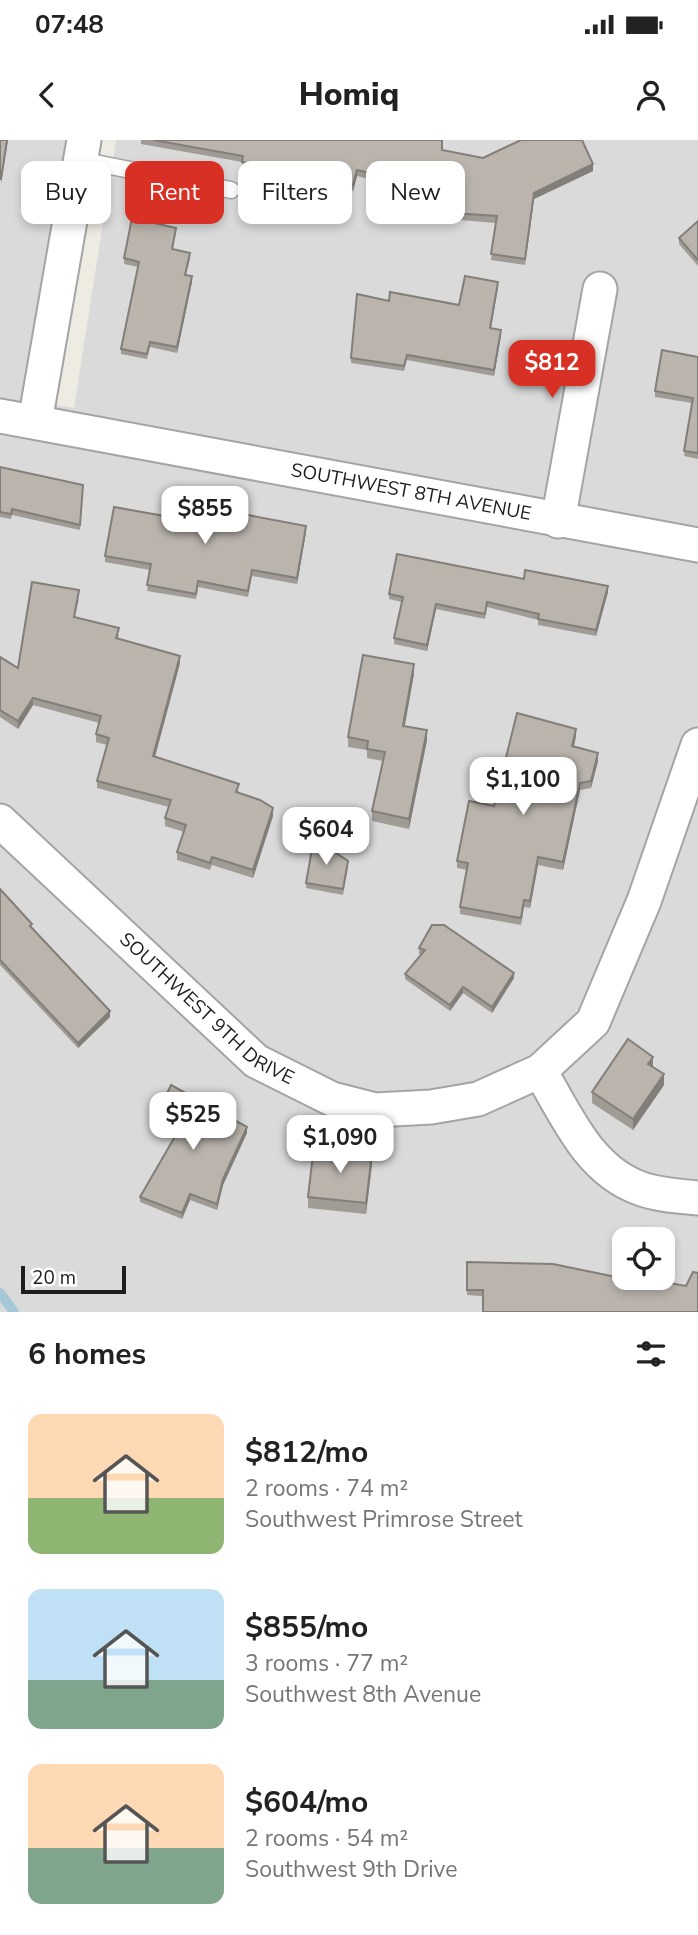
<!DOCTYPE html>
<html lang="en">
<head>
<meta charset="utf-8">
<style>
  :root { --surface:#fff; --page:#f2f2f2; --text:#222; --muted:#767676; --accent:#d93025 }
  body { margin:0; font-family:"Nunito Sans",sans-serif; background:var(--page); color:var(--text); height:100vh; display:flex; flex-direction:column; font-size:26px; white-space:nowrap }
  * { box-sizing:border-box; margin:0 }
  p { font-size:23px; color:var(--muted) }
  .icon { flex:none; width:38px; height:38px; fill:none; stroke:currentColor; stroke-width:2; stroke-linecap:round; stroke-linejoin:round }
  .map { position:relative; height:1172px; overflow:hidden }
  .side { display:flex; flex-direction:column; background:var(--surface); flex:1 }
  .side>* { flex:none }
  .banner { position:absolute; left:21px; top:21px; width:656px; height:63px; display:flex; gap:14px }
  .fabs { position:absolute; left:612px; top:1087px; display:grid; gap:14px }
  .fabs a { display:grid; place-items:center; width:63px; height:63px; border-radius:14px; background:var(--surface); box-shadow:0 4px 10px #0003; font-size:35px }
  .scale { position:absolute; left:21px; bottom:18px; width:105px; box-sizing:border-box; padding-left:7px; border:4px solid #1d1d1d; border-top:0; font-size:19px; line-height:24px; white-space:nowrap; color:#1d1d1d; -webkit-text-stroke:5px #fff; paint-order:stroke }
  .price { position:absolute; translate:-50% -60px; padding:0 16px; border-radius:14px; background:#fff; color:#222; font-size:23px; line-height:46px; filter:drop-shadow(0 2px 4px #0008) }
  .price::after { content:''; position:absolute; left:50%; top:42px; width:21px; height:16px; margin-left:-10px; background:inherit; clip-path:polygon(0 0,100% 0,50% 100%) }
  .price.current { background:var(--accent); color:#fff }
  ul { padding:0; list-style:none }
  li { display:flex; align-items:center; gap:21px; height:175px; padding:0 28px }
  li span { display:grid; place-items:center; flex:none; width:196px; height:140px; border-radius:14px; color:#555 }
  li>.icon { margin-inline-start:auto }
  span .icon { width:84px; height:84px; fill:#fffc; stroke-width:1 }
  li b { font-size:30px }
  h2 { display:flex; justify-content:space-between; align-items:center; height:84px; padding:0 28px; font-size:30px }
  .pill { padding:0 24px; border-radius:14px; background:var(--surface); box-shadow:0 4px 10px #0003; font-size:24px; line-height:63px }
  .pill.current { background:var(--accent); color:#fff }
  .status { display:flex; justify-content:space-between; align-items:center; height:49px; padding:0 35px; background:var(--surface); direction:ltr }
  .status svg { height:19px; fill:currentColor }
  header { display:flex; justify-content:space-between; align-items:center; height:91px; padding:0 28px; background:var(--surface); font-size:32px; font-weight:800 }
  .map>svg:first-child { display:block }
  .residential { fill:#dbdada; fill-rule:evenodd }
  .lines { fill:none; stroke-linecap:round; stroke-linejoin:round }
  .stream { stroke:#a6c8d9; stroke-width:10 }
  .service-casing { stroke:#a4a4a4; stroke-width:19 }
  .minor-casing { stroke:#a4a4a4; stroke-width:37 }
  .service { stroke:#fff; stroke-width:16 }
  .minor { stroke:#fff; stroke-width:33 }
  .wall { fill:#a09b95 }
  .shaded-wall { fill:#827e79 }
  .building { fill:#bab4ad; stroke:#827e79; stroke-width:2 }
  .labels { text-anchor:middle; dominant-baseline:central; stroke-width:6; stroke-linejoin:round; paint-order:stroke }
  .street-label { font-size:19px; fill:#1d1d1d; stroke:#fff }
</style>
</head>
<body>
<div class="status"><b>07:48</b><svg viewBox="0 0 49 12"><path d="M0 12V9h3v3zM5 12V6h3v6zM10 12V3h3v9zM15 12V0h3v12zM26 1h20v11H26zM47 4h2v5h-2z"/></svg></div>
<header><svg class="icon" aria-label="back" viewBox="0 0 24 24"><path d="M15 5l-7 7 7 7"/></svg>Homiq<svg class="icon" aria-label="person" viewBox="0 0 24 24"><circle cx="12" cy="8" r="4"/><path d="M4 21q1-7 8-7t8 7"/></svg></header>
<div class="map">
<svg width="698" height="1172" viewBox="0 0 698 1172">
  <rect width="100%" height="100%" fill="#eeebe3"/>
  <path class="residential" d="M0,0H68L27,260L74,268L116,0H698V1172H0ZM625,1099H663V1138H625Z"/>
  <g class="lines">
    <path class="stream" d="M0,1153L14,1172"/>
    <g class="service-casing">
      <path id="service" d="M80,20L231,50"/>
    </g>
    <g class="minor-casing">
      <g id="minor">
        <path id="s1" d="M0,276L698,405"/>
        <path d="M35,282L84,0"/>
        <path d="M558,381L600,149"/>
        <path id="s2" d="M0,681L256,921L332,959L375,970L431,967L478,959L540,931L593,882L644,761L698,605"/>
        <path d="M540,931C567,976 588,1029 639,1048C657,1055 679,1056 698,1058"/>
      </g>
    </g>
    <use href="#service" class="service"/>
    <use href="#minor" class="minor"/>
  </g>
  <g class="wall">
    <path d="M141,0H442V10L483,18L593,31L534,59L525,125L491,120L496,83L436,78L438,56L357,36L353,51L242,29V22L141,4Z"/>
    <path d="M698,81V126L679,104V98Z"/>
    <path d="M176,93L173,109L190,119L186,135L192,142L177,213L150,207L147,219L121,214V209L138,127L124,124V118Z"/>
    <path d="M498,147L491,188L501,195L494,236L407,220L404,231L351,223V218L389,161L459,165Z"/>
    <path d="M698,217V319L684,316L692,263L655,257V251Z"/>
    <path d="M0,327L83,345L80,390L12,375L11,379L0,377Z"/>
    <path d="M170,377L306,392L297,444L252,436L248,457L198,447L196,459L147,451L150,430L105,422V416Z"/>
    <path d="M524,439L608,452L596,496L538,485V480L487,467L485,479L436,469L427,511L394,504V498L402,462L389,459V454Z"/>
    <path d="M79,458L75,477L119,495L118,498L180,523L155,617L239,651L238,653L273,676L253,738L212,725L210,730L177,720V712L184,692L165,686V678L169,667L97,648V641L107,605L96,602V594L99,583L33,565L18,589L0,577V517L18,528Z"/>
    <path d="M414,534L404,586L427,600L409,689L372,681V671L383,621L367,618V610L348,607V597Z"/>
    <path d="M576,596L574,607L598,621L591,648L580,650L563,730L538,725L530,768L524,767L521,785L460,774V767L467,730L457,728V721L494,666Z"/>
    <path d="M348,727L343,755L306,748V743Z"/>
    <path d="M0,749L32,789L110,877L78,908L0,825Z"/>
    <path d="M419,808L514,838L492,873L463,853L450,871L405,839V834L422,814H419Z"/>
    <path d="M653,927L664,945L633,990L592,963V952Z"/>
    <path d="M154,982L247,993L223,1045L217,1070L190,1060L182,1079L140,1062V1057L175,997L154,987Z"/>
    <path d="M372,1024L366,1074L308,1068V1057Z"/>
    <path d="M467,1122L621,1138L686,1146L698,1172L467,1155Z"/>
  </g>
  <g class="shaded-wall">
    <path d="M7,0H8L1,44V39Z"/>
    <path d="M593,24V31L534,59L525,125L534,53Z"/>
    <path d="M357,30V36L353,51V45Z"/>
    <path d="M192,136V142L177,213V207Z"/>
    <path d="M498,142V147L490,193V188Z"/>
    <path d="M501,190V195L494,236V230Z"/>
    <path d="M306,386V392L297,444V438Z"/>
    <path d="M608,446V452L596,496V490Z"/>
    <path d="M436,464V469L427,511V505Z"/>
    <path d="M180,516V523L153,624V616Z"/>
    <path d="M414,524V534L403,596V586Z"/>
    <path d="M33,558V565L18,589V581Z"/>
    <path d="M576,589V596L572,614V606Z"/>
    <path d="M427,590V600L409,689V679Z"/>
    <path d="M598,613V621L591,648V641Z"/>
    <path d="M580,643V650L563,730V722Z"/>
    <path d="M273,668V676L253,738V730Z"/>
    <path d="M538,717V725L530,768V761Z"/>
    <path d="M514,833V838L492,873V867Z"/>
    <path d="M463,847V853L450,871V865Z"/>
    <path d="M110,871V877L78,908V903Z"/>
    <path d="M653,917V928L648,924Z"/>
    <path d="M664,934V945L633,990V979Z"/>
    <path d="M247,987V993L223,1045L217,1070V1064L223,1039Z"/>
    <path d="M372,1013V1024L366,1074V1063Z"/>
    <path d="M190,1054V1060L182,1079V1073Z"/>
  </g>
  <g class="building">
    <path d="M0,0H7L1,39H0Z"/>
    <path d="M153,0H442V10L483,18L521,0H582L593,24L534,53L525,119L491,114L497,76L436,72L439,50L357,30L353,45L242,22L243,16Z"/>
    <path d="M132,78L176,88L172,109L190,113L185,135L192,136L177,207L150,202L147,214L121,209L139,122L124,118Z"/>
    <path d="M698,81V120L679,98Z"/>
    <path d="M465,136L498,142L490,188L501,190L494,230L407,215L404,226L351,218L357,154L389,161L390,152L459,165Z"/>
    <path d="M662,210L698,217V313L684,311L693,258L655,251Z"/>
    <path d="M0,327L83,345L80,385L12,369L11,374L0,372Z"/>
    <path d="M173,361L306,386L297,438L252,430L248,451L198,441L196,454L147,445L151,424L105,416L114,367L170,377Z"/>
    <path d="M397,414L524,439L525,430L608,446L596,490L538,479L539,474L487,462L485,474L436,464L427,505L394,498L403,457L389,454Z"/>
    <path d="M32,442L79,450L74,477L119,488L116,498L180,516L153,616L239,644L236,652L260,660L273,668L253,730L212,717L210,723L177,712L186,685L165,678L171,660L97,641L109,598L96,594L101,576L33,558L18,581L0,570V517L18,528Z"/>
    <path d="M363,515L414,524L403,586L427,590L409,679L372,671L385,612L367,609L368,601L348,597Z"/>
    <path d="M517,573L576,589L572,606L598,613L591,641L580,643L563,722L538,717L530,761L524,760L521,778L460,767L468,723L457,721L469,661L494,666Z"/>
    <path d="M314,698L348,721L343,749L306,743Z"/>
    <path d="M0,749L32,784L30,786L110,871L78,903L0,820Z"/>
    <path d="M432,785H444L514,833L492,867L463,847L450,865L405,834L425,810L419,808Z"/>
    <path d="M628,899L653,917L648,924L664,934L633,979L592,952Z"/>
    <path d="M171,945L247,987L223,1039L217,1064L190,1054L182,1073L140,1057L177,993L154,982Z"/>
    <path d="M314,1006L372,1013L366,1063L308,1057Z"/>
    <path d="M467,1122L553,1124L621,1138L622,1134H625V1138H641L686,1146L693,1132L698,1133V1172H483V1150H467Z"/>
  </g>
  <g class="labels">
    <g class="street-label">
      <text stroke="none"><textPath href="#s1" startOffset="418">SOUTHWEST 8TH AVENUE</textPath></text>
      <text stroke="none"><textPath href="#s2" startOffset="280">SOUTHWEST 9TH DRIVE</textPath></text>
    </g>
  </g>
</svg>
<div class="fabs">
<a><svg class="icon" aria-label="locate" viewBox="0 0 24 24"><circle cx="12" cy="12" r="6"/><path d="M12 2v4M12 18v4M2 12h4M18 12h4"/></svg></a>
</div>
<div class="scale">20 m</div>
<b class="price current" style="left:552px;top:260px">$812</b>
<b class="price" style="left:205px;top:406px">$855</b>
<b class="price" style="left:523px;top:677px">$1,100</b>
<b class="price" style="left:326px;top:727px">$604</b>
<b class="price" style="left:193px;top:1012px">$525</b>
<b class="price" style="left:340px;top:1035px">$1,090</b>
<div class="banner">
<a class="pill">Buy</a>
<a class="pill current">Rent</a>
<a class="pill">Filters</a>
<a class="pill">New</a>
</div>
</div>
<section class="side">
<h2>6 homes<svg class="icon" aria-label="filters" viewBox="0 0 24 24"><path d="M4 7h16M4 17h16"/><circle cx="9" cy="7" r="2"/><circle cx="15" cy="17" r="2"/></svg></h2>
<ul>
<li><span style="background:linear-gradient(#ffd9b3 60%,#8fb573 0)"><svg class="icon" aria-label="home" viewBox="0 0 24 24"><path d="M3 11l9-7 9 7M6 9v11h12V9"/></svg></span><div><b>$812/mo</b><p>2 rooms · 74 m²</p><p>Southwest Primrose Street</p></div></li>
<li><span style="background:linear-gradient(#bfe0f5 65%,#7fa58c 0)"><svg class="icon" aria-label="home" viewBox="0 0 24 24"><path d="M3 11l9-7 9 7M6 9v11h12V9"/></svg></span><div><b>$855/mo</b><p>3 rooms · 77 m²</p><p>Southwest 8th Avenue</p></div></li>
<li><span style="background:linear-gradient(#ffd9b3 60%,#7fa58c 0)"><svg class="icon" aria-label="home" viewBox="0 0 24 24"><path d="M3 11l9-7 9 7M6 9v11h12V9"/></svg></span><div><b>$604/mo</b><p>2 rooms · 54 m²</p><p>Southwest 9th Drive</p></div></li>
</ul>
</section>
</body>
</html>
